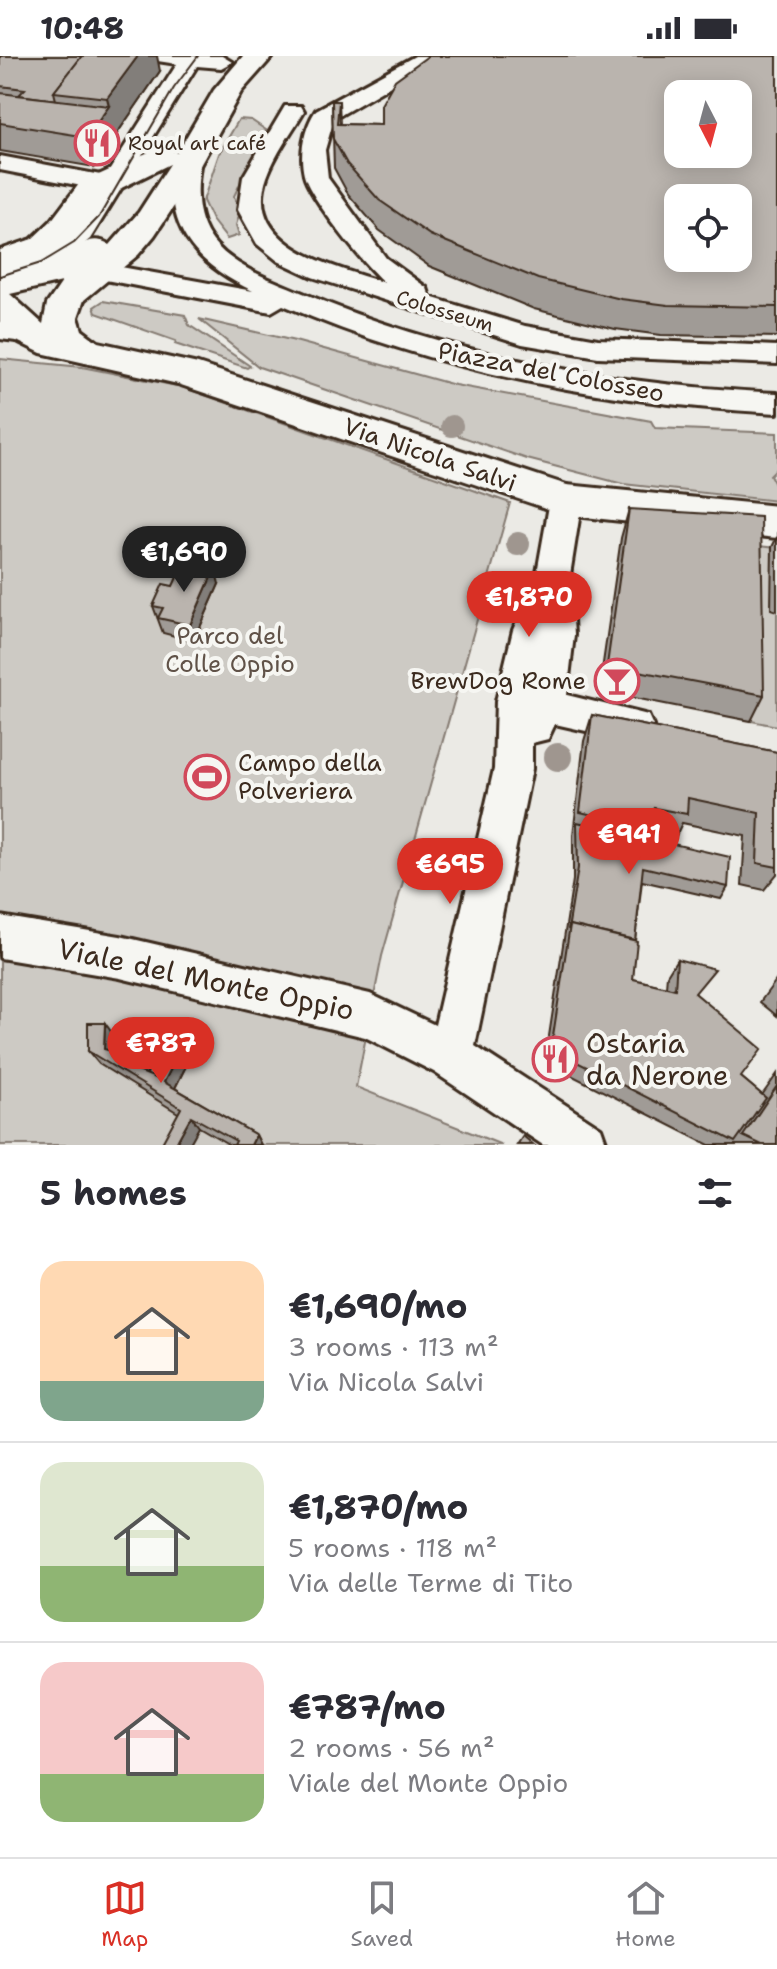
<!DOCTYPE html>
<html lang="en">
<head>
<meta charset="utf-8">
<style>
  :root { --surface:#fff; --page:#f2f2f3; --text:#2b2b33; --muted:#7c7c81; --line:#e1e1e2; --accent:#d93025 }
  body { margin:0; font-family:"Shantell Sans",sans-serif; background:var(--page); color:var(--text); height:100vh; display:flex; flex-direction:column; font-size:30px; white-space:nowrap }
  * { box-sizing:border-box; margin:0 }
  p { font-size:26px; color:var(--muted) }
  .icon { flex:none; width:44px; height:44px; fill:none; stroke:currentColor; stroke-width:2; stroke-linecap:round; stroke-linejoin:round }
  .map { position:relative; height:1089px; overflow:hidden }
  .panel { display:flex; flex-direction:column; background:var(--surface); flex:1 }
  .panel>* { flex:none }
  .needle { width:52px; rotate:174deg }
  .fabs { position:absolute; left:664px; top:24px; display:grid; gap:16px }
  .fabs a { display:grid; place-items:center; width:88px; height:88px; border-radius:16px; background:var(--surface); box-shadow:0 4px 20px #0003; font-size:40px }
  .price { position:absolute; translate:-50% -68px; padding:0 18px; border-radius:28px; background:var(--accent); color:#fff; font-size:26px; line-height:52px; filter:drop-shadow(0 2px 4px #0008) }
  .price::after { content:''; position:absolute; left:50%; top:48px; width:24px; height:18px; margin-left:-12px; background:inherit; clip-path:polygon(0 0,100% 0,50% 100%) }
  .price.active { background:#222; color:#fff }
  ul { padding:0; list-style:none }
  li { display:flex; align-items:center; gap:24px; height:200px; padding:0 40px }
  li+li { border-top:2px solid var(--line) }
  li span { display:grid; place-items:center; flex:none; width:224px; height:160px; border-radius:24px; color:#555 }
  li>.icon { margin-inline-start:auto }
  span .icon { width:96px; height:96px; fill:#fffc; stroke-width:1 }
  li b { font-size:34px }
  h2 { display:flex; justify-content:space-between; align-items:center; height:96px; padding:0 40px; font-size:34px }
  .status { display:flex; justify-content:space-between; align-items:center; height:56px; padding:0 40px; background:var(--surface); direction:ltr }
  .status svg { height:22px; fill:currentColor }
  .tab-bar { display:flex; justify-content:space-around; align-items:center; height:112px; border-top:2px solid var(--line); background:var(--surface); font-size:22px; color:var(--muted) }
  .tab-bar a { display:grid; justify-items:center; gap:4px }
  .tab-bar .active { color:var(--accent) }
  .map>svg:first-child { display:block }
  .green { fill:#cdcac4; stroke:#847a71; stroke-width:2 }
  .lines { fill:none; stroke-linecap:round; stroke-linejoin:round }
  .minor-casing { stroke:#3b2a1e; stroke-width:6 }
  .major-casing { stroke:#3b2a1e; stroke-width:6 }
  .minor { fill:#f6f6f2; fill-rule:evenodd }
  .major { fill:#f6f6f2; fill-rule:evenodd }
  .tram { stroke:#3b2a1e; stroke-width:2 }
  .tree { fill:#9f968f }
  .wall { fill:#a09b96; stroke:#3b2a1e; stroke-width:2 }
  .shaded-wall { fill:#827e7a; stroke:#3b2a1e; stroke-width:2 }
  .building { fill:#bab4ae; stroke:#3b2a1e; stroke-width:2; fill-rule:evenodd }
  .labels { text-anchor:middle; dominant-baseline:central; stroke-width:8; stroke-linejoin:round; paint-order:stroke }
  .far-poi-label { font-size:20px; fill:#3b2a1e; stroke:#f6f6f2; text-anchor:start }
  .far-street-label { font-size:20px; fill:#3b2a1e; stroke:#f6f6f2 }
  .street-label { font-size:24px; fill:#3b2a1e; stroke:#f6f6f2 }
  .park-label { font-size:24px; fill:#605248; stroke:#f6f6f2 }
  .poi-label { font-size:24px; fill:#3b2a1e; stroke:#f6f6f2; text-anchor:end }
  .near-street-label { font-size:28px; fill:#3b2a1e; stroke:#f6f6f2 }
  .near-poi-label { font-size:28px; fill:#3b2a1e; stroke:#f6f6f2; text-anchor:start }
</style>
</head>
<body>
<div class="status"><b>10:48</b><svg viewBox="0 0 49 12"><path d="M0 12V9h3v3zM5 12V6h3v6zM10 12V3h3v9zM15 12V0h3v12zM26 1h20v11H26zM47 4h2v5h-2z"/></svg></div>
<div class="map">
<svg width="777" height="1089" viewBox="0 0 777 1089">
  <rect width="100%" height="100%" fill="#ebeae5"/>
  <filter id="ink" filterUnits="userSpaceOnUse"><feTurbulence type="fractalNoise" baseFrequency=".0125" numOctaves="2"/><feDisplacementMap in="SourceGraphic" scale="16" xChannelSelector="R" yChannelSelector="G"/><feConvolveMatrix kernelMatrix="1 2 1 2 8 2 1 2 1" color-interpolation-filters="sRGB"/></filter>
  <g filter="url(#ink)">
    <g class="green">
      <path d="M239,63L251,64L266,74L234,140L240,157L236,169L239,179L227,183L212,164L203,145L219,98Z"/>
      <path d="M103,245L185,259L189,269L250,310L247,312L175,288L176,285L96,257L94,251Z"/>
      <path d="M199,263L295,285L455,329L651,365L655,372L777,377V412L770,419L777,432V445L623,428L527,403L259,311Z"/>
      <path d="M0,303L82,311L182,331L510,447L382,900L356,1031L502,1089H0Z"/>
      <path d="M749,489L777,492V670L751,665Z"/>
    </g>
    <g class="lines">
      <g class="minor-casing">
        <g id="minor">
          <path d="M147,0H222L232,6L221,12L197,10L90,183L58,208L0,223V207C56,192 66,181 97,133L0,114V100L106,120L177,8L151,4Z"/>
          <path d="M415,0H442L334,63L325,94L328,122L386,202L427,232L430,241L525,270L598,283L777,290V308L598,301L522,288L312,221L278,205L257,188L238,154L243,121L285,50H301L304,55C292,76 275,98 267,121C242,191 337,211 385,227C367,213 309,141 304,119C299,98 304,72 316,54Z"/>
          <path d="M189,97L201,104C196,130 195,158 210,181C229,210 272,224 303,237C454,301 614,329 777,337V357C607,348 440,317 283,249L271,256L90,221L86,215L90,209L99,207L253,235C211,215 173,186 173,135C173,123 174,109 181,99Z"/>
          <path d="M0,265L42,272L46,278L42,284L32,287L0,283Z"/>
          <path d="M566,432L577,436L582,444L570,519L574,579L567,639L648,659L653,670L648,681L635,686L555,668L548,683L532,687V713L475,990L601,1072L607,1089H543L434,1016L365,981L120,922L0,902V860L120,880L370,938L435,969L494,713L496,645L513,574L537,517L550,444L555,436Z"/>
        </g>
      </g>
      <g class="major-casing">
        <path id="major" d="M243,0H273L241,36L193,122L154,180L138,199L84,244L78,261L82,274L98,286L198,308L567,429L777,450V482L566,459L178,328L41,297L19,286L0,267V219C16,216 37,214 52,207C70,198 88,174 110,189L139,156L170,108L101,142L75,179L56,197L0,215V194L32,183L51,165L79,128L153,94L164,91L177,97L214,34ZM62,226L47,248L43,268L10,238Z"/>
      </g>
      <use href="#minor" class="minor"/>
      <use href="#major" class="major"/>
      <path class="tram" d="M0,220L41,207L74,187L99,161L174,32L198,0"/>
    </g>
    <g class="tree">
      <circle cx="452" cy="370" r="11"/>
      <circle cx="518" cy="488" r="12"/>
      <circle cx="558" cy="701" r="14"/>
    </g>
    <g class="wall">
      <path d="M0,0L160,15L94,111L0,95Z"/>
      <path d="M777,0V281L661,279L615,273L534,253L429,210L379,174L348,138L334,112L332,45H339L340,68L381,69Z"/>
      <path d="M629,453L764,639L751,665L599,635L621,482Z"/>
      <path d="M777,481V555L771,553L772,491Z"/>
      <path d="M219,528L194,585L163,577L153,550L173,530Z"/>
      <path d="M592,659L777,696V818L764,834L742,829L745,780L682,767L675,782L649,776L647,782L728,831L721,843L642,825L635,884L633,923L666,931L667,919L677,903L741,1021L762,1039L777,1018V1089H709L545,1006L573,824V779L584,685Z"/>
      <path d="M777,923V960L760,946Z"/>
      <path d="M144,980L160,991L150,1005L147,1019L158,1023L187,1008L175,1032L256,1079L261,1089H230L199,1071L178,1057L99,1008L88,995L115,981V983Z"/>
    </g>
    <g class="shaded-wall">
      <path d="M138,0H157L160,15L94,111L87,81L109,50L107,42Z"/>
      <path d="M215,512L219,528L194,585L190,569Z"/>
      <path d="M105,967L115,981L114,1006L104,993Z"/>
      <path d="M138,971L147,984L152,977L160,991L150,1005L144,1027L135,1014Z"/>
      <path d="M180,995L187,1008L172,1038L164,1026Z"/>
      <path d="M191,1060L199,1071L189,1089H175Z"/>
      <path d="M256,1079L261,1089H251Z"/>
    </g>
    <g class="building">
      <path d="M0,0H82L54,36L56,44L19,39L25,33L0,30Z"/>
      <path d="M82,0H138L107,42L54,36Z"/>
      <path d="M428,0H777V251L668,249L621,243L538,223L430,179L379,144L347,108L333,83L332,45H339L337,68L381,69V49L395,24ZM678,38H738V98H678ZM678,142H738V202H678Z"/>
      <path d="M0,37L109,50L87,81L0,67Z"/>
      <path d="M629,453L761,461L764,639L607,609Z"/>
      <path d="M184,506L215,512L190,569L158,562L163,552L153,550L163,528L173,530Z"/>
      <path d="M592,659L777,696V811L757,807L759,757L688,742L687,758L654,752L651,772L580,756Z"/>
      <path d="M577,766L730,801L728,831L643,811L635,884L570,869L568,874L578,812Z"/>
      <path d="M570,869L637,885L633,923L675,933L677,903L715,913L695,937L762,993L741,1021L766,1042L735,1086L551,993Z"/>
      <path d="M88,967H105L104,993L111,995L110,984L124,982L127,972L138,971L137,982L152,977L141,992L135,1014L158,1023L173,992L180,995L164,1026L256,1079L251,1089H234L236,1085L191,1060L175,1089H161L181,1052L88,995Z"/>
      <path d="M777,1030V1089H762L743,1080Z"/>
      <path d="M523,1080L534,1089H517Z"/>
    </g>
  </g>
  <defs>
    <g id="restaurant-ring" transform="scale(2.3)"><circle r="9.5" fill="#f6f6f2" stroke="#d1495b" stroke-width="1.5"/><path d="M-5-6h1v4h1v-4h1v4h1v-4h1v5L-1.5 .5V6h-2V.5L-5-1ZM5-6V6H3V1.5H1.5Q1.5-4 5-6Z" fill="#d1495b"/></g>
    <g id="bar-ring" transform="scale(2.3)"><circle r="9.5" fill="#f6f6f2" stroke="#d1495b" stroke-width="1.5"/><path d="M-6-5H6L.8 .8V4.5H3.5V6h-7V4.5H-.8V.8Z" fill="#d1495b"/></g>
    <g id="stadium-ring" transform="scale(2.3)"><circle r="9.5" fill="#f6f6f2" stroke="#d1495b" stroke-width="1.5"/><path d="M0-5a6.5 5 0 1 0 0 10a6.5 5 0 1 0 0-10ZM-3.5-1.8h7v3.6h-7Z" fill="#d1495b"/></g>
  </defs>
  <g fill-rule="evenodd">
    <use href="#restaurant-ring" x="97" y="87"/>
    <use href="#bar-ring" x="617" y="625"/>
    <use href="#stadium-ring" x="207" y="721"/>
    <use href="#restaurant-ring" x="555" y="1003"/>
  </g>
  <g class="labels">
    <g class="far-poi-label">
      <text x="128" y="87">Royal art café</text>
    </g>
    <g class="far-street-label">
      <text transform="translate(445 255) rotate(17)">Colosseum</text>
    </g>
    <g class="street-label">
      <text transform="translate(551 316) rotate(11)">Piazza del Colosseo</text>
      <text transform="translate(430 399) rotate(19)">Via Nicola Salvi</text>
    </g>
    <g class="park-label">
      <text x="230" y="580">Parco del<tspan x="230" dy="28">Colle Oppio</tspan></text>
    </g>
    <g class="poi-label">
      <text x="586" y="625">BrewDog Rome</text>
      <text x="238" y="707" text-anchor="start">Campo della<tspan x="238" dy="28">Polveriera</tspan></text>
    </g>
    <g class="near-street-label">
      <text transform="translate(206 923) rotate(12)">Viale del Monte Oppio</text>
    </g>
    <g class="near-poi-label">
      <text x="586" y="987">Ostaria<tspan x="586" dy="32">da Nerone</tspan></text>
    </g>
  </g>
</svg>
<div class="fabs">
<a><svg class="needle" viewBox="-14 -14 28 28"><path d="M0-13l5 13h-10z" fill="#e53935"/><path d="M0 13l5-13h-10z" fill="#7c7c81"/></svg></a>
<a><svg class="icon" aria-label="locate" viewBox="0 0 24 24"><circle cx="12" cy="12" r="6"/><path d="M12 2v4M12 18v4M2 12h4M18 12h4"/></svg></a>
</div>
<b class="price active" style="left:184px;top:538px">€1,690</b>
<b class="price" style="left:529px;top:583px">€1,870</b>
<b class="price" style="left:629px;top:820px">€941</b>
<b class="price" style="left:450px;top:850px">€695</b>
<b class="price" style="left:161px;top:1029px">€787</b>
</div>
<section class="panel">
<h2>5 homes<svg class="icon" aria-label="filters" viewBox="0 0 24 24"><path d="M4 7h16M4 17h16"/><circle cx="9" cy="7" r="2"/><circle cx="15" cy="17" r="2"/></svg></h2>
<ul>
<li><span style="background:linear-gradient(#ffd9b3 75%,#7fa58c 0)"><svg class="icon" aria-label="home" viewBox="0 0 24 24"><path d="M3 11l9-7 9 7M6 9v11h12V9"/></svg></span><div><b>€1,690/mo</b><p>3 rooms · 113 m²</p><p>Via Nicola Salvi</p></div></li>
<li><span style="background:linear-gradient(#dfe7d0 65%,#8fb573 0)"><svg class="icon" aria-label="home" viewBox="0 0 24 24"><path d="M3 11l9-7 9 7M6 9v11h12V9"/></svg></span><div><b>€1,870/mo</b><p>5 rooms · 118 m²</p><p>Via delle Terme di Tito</p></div></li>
<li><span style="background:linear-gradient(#f6c9c9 70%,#8fb573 0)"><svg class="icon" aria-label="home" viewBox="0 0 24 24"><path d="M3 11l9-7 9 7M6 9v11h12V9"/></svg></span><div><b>€787/mo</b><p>2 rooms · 56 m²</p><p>Viale del Monte Oppio</p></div></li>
</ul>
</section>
<nav class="tab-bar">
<a class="active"><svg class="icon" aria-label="map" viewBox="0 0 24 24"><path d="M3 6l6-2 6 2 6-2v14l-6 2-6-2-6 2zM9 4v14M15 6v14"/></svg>Map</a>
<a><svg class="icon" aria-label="saved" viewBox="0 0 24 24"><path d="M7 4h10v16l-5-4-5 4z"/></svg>Saved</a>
<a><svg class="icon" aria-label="home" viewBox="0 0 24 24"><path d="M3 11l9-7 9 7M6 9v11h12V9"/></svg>Home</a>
</nav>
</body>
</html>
